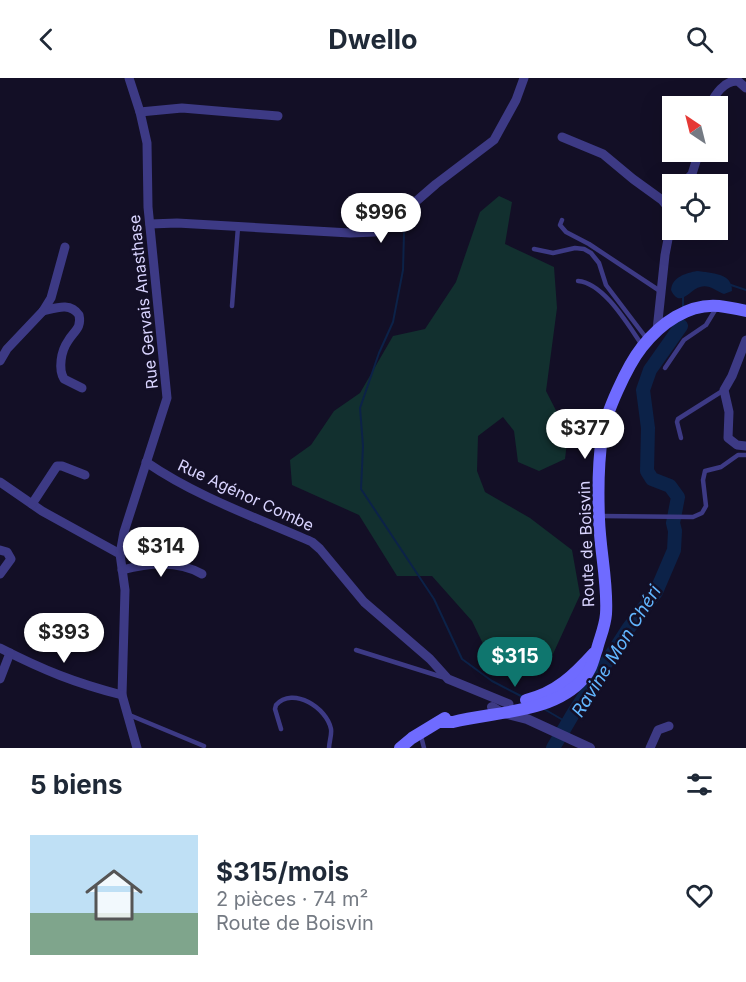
<!DOCTYPE html>
<html lang="fr">
<head>
<meta charset="utf-8">
<style>
  :root { --surface:#fff; --page:#f2f2f3; --text:#1f2937; --muted:#747a83; --accent:#0f766e }
  body { margin:0; font-family:Inter,sans-serif; background:var(--page); color:var(--text); height:100vh; display:flex; flex-direction:column; font-size:22px; white-space:nowrap }
  * { box-sizing:border-box; margin:0 }
  p { font-size:20px; color:var(--muted) }
  .icon { flex:none; width:33px; height:33px; fill:none; stroke:currentColor; stroke-width:2; stroke-linecap:round; stroke-linejoin:round }
  .map { position:relative; height:670px; overflow:hidden }
  .drawer { display:flex; flex-direction:column; background:var(--surface); flex:1 }
  .drawer>* { flex:none }
  .needle { width:39px; rotate:325deg }
  .fabs { position:absolute; left:662px; top:18px; display:grid; gap:12px }
  .fabs a { display:grid; place-items:center; width:66px; height:66px; border-radius:0px; background:var(--surface); box-shadow:0 6px 24px #0002; font-size:30px }
  .price { position:absolute; translate:-50% -51px; padding:0 14px; border-radius:21px; background:#fff; color:#222; font-size:20px; line-height:39px; filter:drop-shadow(0 2px 3px #0008) }
  .price::after { content:''; position:absolute; left:50%; top:36px; width:18px; height:14px; margin-left:-9px; background:inherit; clip-path:polygon(0 0,100% 0,50% 100%) }
  .price.current { background:var(--accent); color:#fff }
  ul { padding:0; list-style:none }
  li { display:flex; align-items:center; gap:18px; height:150px; padding:0 30px }
  li span { display:grid; place-items:center; flex:none; width:168px; height:120px; border-radius:0px; color:#555 }
  li>.icon { margin-inline-start:auto }
  span .icon { width:72px; height:72px; fill:#fffc; stroke-width:1 }
  li b { font-size:26px }
  h2 { display:flex; justify-content:space-between; align-items:center; height:72px; padding:0 30px; font-size:26px }
  header { display:flex; justify-content:space-between; align-items:center; height:78px; padding:0 30px; background:var(--surface); font-size:27px; font-weight:700 }
  .map>svg:first-child { display:block }
  .green { fill:#12302f }
  .water { fill:#0c2248 }
  .lines { fill:none; stroke-linecap:round; stroke-linejoin:round }
  .stream { stroke:#0c2248; stroke-width:2 }
  .river { stroke:#0c2248; stroke-width:14 }
  .service { stroke:#3d3a85; stroke-width:4.5 }
  .minor { stroke:#3d3a85; stroke-width:9 }
  .tertiary { stroke:#3d3a85; stroke-width:10 }
  .secondary { stroke:#6f6bff; stroke-width:12 }
  .labels { text-anchor:middle; dominant-baseline:central; stroke-width:5; stroke-linejoin:round; paint-order:stroke }
  .street-label { font-size:16px; fill:#d9d4ff; stroke:#130f26 }
  .water-label { font-size:18px; font-style:italic; fill:#62b6ff; stroke:#130f26 }
</style>
</head>
<body>
<header><svg class="icon" aria-label="back" viewBox="0 0 24 24"><path d="M15 5l-7 7 7 7"/></svg>Dwello<svg class="icon" aria-label="search" viewBox="0 0 24 24"><circle cx="10" cy="10" r="6"/><path d="M15 15l6 6"/></svg></header>
<div class="map">
<svg width="746" height="670" viewBox="0 0 746 670">
  <rect width="100%" height="100%" fill="#130f26"/>
  <path class="green" d="M499,118L512,124L505,166L554,189L557,230L546,313L568,356L565,381L539,393L518,384L514,353L503,339L478,358L477,393L485,414L530,440L572,472L580,517L553,576L525,593L487,574L472,543L432,498H397L359,437L292,407L290,382L311,367L334,333L360,315L393,258L425,251L456,204L480,134Z"/>
  <path class="water" d="M697,193C711,195 733,195 732,213L724,216C716,213 709,206 700,209C689,212 680,231 671,212C672,199 686,195 697,193Z"/>
  <g class="lines">
    <g class="stream">
      <path d="M404,155L403,192L393,244L379,275L360,330L363,368L361,411L434,521L462,581L492,603L523,619"/>
      <path d="M731,207L746,212"/>
      <path d="M683,231V218"/>
      <path d="M544,631L568,645"/>
    </g>
    <path class="river" d="M553,670L573,636L628,551L656,514L674,472L675,453L673,445L678,419L670,408L652,401L647,393L648,350L643,312L650,292L681,248"/>
    <g class="service">
      <path d="M562,142L560,147L566,154L589,166L660,213"/>
      <path d="M534,171L553,175L575,170L584,171L591,175L599,185L606,207L647,261"/>
      <path d="M578,203C604,205 628,247 642,267"/>
      <path d="M232,228L238,149"/>
      <path d="M665,290L684,262L706,247L717,229"/>
      <path d="M681,360L677,344L678,341L724,312"/>
      <path d="M601,438L693,439L702,435L706,428L703,402L705,393L721,389L738,377H746"/>
      <path d="M356,572L442,599"/>
      <path d="M127,636L204,668"/>
      <path d="M281,651L275,631L276,627C293,608 327,630 331,651C332,657 329,664 329,670"/>
      <path d="M421,658L424,670"/>
    </g>
    <g class="minor">
      <path d="M709,28C715,17 724,2 738,3L746,10"/>
      <path d="M140,34L182,30L278,38"/>
      <path d="M562,59L603,76L633,101L662,122L672,134"/>
      <path d="M683,106L692,96L699,74"/>
      <path d="M150,146L177,145L350,155L375,154L398,139L436,106L494,62L516,22L524,0"/>
      <path d="M43,233C56,230 70,224 79,237C82,250 74,253 68,263C61,273 58,291 64,301L82,310"/>
      <path d="M657,252L665,177L672,140"/>
      <path d="M746,262L732,298L724,312L729,334L728,360L737,367L746,368"/>
      <path d="M0,283L7,271L43,233L51,220L65,169"/>
      <path d="M146,384C197,419 255,439 312,464L320,471L364,524L430,581L448,601L509,626"/>
      <path d="M0,404L42,433L120,476L125,512L122,617L137,670"/>
      <path d="M32,426L57,388H62L85,397"/>
      <path d="M0,472L7,474L11,481L0,496"/>
      <path d="M120,476L124,454L167,320L148,129L147,65L140,34L129,0"/>
      <path d="M122,492C149,485 177,482 202,496"/>
      <path d="M0,570C43,592 75,605 122,617"/>
      <path d="M0,601L10,575"/>
      <path d="M650,670L658,652L669,648"/>
    </g>
    <path class="tertiary" d="M492,629L500,634L527,641L590,670"/>
    <g class="secondary">
      <path d="M526,622C556,615 574,597 594,575"/>
      <path d="M439,644H453C495,633 553,636 584,600C592,591 593,582 597,571C600,559 605,549 606,536C608,505 600,473 599,441C598,415 598,386 602,359C605,336 627,288 642,269C660,246 688,225 719,228C728,229 737,231 746,233"/>
      <path d="M400,670L412,660L445,640"/>
    </g>
  </g>
  <g class="labels">
    <g class="street-label">
      <text transform="translate(143 224) rotate(-96)">Rue Gervais Anasthase</text>
      <text transform="translate(246 417) rotate(25)">Rue Agénor Combe</text>
      <text transform="translate(586 466) rotate(-92)">Route de Boisvin</text>
    </g>
    <g class="water-label">
      <text transform="translate(616 573) rotate(-58)">Ravine Mon Chéri</text>
    </g>
  </g>
</svg>
<div class="fabs">
<a><svg class="needle" viewBox="-14 -14 28 28"><path d="M0-13l5 13h-10z" fill="#e53935"/><path d="M0 13l5-13h-10z" fill="#747a83"/></svg></a>
<a><svg class="icon" aria-label="locate" viewBox="0 0 24 24"><circle cx="12" cy="12" r="6"/><path d="M12 2v4M12 18v4M2 12h4M18 12h4"/></svg></a>
</div>
<b class="price" style="left:381px;top:166px">$996</b>
<b class="price" style="left:585px;top:382px">$377</b>
<b class="price" style="left:161px;top:500px">$314</b>
<b class="price" style="left:64px;top:586px">$393</b>
<b class="price current" style="left:515px;top:610px">$315</b>
</div>
<section class="drawer">
<h2>5 biens<svg class="icon" aria-label="filters" viewBox="0 0 24 24"><path d="M4 7h16M4 17h16"/><circle cx="9" cy="7" r="2"/><circle cx="15" cy="17" r="2"/></svg></h2>
<ul>
<li><span style="background:linear-gradient(#bfe0f5 65%,#7fa58c 0)"><svg class="icon" aria-label="home" viewBox="0 0 24 24"><path d="M3 11l9-7 9 7M6 9v11h12V9"/></svg></span><div><b>$315/mois</b><p>2 pièces · 74 m²</p><p>Route de Boisvin</p></div><svg class="icon" aria-label="heart" viewBox="0 0 24 24"><path d="M12 20l-8-8c-3-5 5-10 8-4 3-6 11-1 8 4z"/></svg></li>
</ul>
</section>
</body>
</html>
